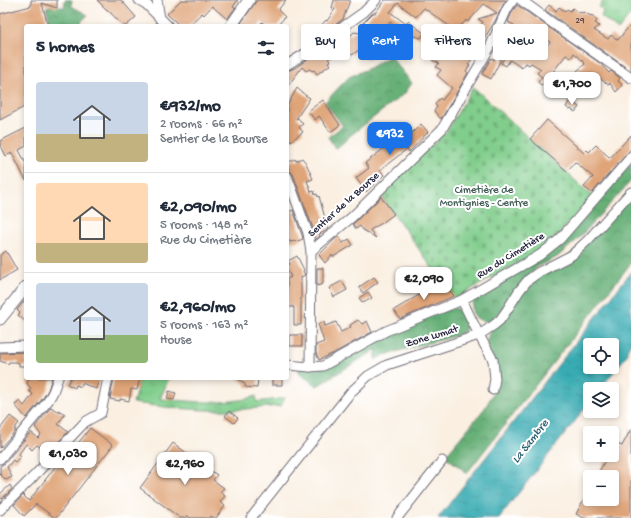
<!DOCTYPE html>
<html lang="en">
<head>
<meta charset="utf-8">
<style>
  :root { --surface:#fff; --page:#f6f6f7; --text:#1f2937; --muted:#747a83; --line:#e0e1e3; --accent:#1a73e8 }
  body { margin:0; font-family:"Gochi Hand",sans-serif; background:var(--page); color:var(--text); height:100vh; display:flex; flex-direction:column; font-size:15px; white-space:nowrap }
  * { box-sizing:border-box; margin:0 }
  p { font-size:13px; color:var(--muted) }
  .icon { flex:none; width:22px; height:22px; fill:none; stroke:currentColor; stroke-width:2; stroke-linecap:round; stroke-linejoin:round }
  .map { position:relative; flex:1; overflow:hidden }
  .side { position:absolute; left:24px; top:24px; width:265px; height:356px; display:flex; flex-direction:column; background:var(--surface); border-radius:4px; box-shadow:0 2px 6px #0003 }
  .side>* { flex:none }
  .guide { position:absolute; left:301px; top:24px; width:270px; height:36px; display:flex; gap:8px }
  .controls { position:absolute; left:583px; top:338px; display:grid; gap:8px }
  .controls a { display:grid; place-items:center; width:36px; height:36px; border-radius:4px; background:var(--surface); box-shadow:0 2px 6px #0003; font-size:20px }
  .price { position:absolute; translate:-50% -34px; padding:0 9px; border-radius:8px; background:#fff; color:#222; font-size:13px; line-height:26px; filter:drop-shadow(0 1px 2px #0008) }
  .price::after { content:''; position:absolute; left:50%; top:24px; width:12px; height:9px; margin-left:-6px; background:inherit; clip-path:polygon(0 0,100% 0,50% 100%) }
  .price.current { background:var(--accent); color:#fff }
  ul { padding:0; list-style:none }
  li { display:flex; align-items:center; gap:12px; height:100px; padding:0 12px }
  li+li { border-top:1px solid var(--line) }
  li span { display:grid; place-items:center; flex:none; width:112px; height:80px; border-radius:4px; color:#555 }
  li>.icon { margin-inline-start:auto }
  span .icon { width:48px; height:48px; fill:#fffc; stroke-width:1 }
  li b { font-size:17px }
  h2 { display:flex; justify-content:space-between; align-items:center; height:48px; padding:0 12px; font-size:17px }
  .pill { padding:0 14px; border-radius:4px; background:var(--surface); box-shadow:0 2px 6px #0003; font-size:14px; line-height:36px }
  .pill.current { background:var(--accent); color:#fff }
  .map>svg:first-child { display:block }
  .grass { fill:url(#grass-tufts); stroke:#527864 }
  .forest { fill:url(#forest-crowns); stroke:#45695a }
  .cemetery { fill:url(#cemetery-stones); stroke:#527864 }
  .water { fill:url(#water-ripples); stroke:#2e6676; fill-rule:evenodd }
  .building { fill:#dfa478; fill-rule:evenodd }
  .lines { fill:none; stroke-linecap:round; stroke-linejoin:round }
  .minor-casing { stroke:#6e6a75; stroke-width:11 }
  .major-casing { stroke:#6e6a75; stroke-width:13 }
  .minor { stroke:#fff; stroke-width:9 }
  .major { stroke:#fff; stroke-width:11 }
  .labels { text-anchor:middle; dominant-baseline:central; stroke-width:4; stroke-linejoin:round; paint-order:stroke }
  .number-label { font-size:9px; fill:#51424a }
  .park-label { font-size:11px; fill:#435e57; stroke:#fff }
  .street-label { font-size:11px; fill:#22223b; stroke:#fff }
  .water-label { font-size:12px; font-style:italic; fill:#2c6071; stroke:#fff }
</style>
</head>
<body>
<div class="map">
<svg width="631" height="518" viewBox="0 0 631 518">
  <defs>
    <pattern id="grass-tufts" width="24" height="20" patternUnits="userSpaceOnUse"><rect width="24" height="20" fill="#81cd8c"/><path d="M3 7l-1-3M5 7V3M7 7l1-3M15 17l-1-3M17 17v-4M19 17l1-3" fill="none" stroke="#6fb07a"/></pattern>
    <pattern id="forest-crowns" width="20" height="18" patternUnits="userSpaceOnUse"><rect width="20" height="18" fill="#68b078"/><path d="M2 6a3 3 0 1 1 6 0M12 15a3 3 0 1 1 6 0" fill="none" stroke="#558f64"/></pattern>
    <pattern id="cemetery-stones" width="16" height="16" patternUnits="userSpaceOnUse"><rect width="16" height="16" fill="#81cd8c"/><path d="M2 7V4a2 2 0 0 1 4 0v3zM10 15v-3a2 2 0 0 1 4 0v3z" fill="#6fb07a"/></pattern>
    <pattern id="water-ripples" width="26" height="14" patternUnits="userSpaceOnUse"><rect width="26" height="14" fill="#39abb2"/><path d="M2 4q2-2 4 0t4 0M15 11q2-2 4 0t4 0" fill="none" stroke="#308b92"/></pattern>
  </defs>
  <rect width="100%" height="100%" fill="#fff"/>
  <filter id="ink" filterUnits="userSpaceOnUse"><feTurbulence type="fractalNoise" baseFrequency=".025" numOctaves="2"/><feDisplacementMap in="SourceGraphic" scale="8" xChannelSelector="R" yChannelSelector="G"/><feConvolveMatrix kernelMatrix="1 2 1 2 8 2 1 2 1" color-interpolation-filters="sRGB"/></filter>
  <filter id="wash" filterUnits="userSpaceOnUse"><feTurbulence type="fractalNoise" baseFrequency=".012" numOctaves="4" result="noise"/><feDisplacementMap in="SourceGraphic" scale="16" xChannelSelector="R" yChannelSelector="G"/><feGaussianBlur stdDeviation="0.9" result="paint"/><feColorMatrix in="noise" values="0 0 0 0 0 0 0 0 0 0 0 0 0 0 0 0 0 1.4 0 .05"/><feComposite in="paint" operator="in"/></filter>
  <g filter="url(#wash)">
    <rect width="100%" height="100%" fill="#faefe1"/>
    <g class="grass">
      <path d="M604,0H631V14L618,30L607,21L601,17L603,11L599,7Z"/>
      <path d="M140,378H169L160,399C190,401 227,406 256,396L257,402L285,398L281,406C262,407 244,410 225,410C195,411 163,407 133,403Z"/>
    </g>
    <g class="forest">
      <path d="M65,0H72L71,6L88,15L81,22V26H51L46,7L59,6L64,8Z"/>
      <path d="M390,56L412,83L405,93L351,135L336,149L328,137L343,126L325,102L349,77L365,70Z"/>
      <path d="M631,163V181L578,239L557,257L538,266L500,312L490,321C487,321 483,322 480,320C469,315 471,304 476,296L517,272L561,245Z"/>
      <path d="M631,193V263L467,473L445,456L485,408L500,381L486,343L489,333L526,286L541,274L563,262Z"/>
      <path d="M456,308L468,322L465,331L455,336L384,355L375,360L377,349L317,386L299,373V367L318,369L341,361L422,316Z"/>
    </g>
    <path class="cemetery" d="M473,87L592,196L558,236L532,255L454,299L380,194L447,131Z"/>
    <path class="water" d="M631,272V342L627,350V355L600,389H590V402L499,518H438ZM590,345H612V367H590Z"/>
    <g id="blocks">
      <g class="building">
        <path d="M31,0H57V8L42,3L48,26H26V106L0,120V14L31,6Z"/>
        <path d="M97,0H121L136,17L126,26H123L108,10H107Z"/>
        <path d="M181,0H238L233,7L235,8L227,19L212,6L204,15L202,13L188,26H180L167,14Z"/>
        <path d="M257,0H286L278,10L285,17L277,26H266L262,22L259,26H245L241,23Z"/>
        <path d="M334,0H350L343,19L335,25L332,24L325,32L316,39L312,36L326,20L327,21L335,9L332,8Z"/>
        <path d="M385,0H506L502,7L495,21L468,65H470L466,71L468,73L441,119L434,111L437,107L435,104L440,98L442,100L452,88L437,75L441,70L436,67L439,63L432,60L434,57L431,56L435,48L441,49L444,44L453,50L462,38L470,44L472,42L473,43L483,29L480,27L483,22L478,19L497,13L484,4L468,22L466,20L462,25L455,28L453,26L452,28L424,8L416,17L398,3L390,12L406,24L408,21L424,33L421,38L410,35L405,45L400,42L404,34L390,22L380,34L360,26L373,13H375Z"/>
        <path d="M517,5L601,64L609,73L611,71L620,78L618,81L622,85L616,92L610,83L609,85L599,78L593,87L577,71L585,64H584L585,63L574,53L571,58L566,55L542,86L538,82L542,77L537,73L541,69L531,63L529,65L526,63L522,68L510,60L506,66L501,63L509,50L515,53L521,44L519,43L520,41L519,38L521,34L512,28L514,25L508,22L512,12ZM540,35L550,42L539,56L530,50Z"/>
        <path d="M549,5L556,11L559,7L563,10H564L565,11L567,9L570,11L573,8L580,13L581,12L583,13L584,12L591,16L592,15L597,21L595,23L599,26L594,30L608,39L611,35L618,40L626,30L631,25V71L545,10Z"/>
        <path d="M347,31L350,36L354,32L384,37L374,46L376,49L369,53L371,56L367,59L360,49L352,55L344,49L341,46L330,53L333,56L328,59L330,61L328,62L330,65L317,74L314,70L312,71L310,69L306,71L302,67L287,87V71L295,68Z"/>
        <path d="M496,56L501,59L491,79L482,74L491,58L494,60Z"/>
        <path d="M297,88L305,95L310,98L296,119L298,118L303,124L299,127L303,132L291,141L290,139L287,141V106Z"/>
        <path d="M323,100L340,125L330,132L319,116L315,120L308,111Z"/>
        <path d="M570,100L579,107L575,112L571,109L570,110L566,107Z"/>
        <path d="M547,120L584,153L587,150L589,152L596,145L610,158L631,135V149L592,193L584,187L593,177L575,162L567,171L530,139Z"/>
        <path d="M421,124L428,132L409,152L407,149L380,170L384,175L366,192L356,178L369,168L365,163L404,133L401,130L406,126L409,129V136Z"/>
        <path d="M26,128V146L19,150L26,164V181L12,153L6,156L0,144V141Z"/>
        <path d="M302,158L306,163L313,179L307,181L311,192L314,191L315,195L317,194L318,197L319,196L326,222L324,223L328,229L324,232L319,234L320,236L315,240L314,231L293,174L290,171L287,163L295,159L296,161Z"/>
        <path d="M381,197L394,214L382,223L370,230L376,238L363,230L360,226L356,229L353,224Z"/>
        <path d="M293,210L302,235L303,239L295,242V241L290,242V241H287V212Z"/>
        <path d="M337,237H339L343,243L349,239L353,245L333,257L332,255L325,263L319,255Z"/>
        <path d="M6,251L17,270L0,280V255Z"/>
        <path d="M297,256L304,270L303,271L305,275L301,277V325H294V307H287V279L291,277L287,269V266L290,264L288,261Z"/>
        <path d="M317,268H323V284L317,286Z"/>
        <path d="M374,277L378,282L363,293L359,287Z"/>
        <path d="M342,281L347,290L334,297L329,288Z"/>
        <path d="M443,282L454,296L400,319L394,310L419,295L418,293L425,288L427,291L432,288L433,289Z"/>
        <path d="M368,292L372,298L363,303L359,298Z"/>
        <path d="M26,299V322L18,315L20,313L17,310Z"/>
        <path d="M358,320L362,324L367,321L372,332L334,353L319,360L316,353V345L324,342L318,324L324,322L325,326L336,322L341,332L351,327L350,325Z"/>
        <rect x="290" y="335" width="12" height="11"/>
        <path d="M26,352V366H19V363H18L17,362H9L8,364L0,361V353Z"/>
        <path d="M29,378H52L48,390L43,398L26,418L15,405L20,401L24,406L33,394L29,391L31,388L27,384Z"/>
        <path d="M69,378H100L96,389L82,383L81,387L76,385L75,388L67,384L71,379Z"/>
        <path d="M114,378H140L137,390L131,389L129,401L120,399V401L110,399Z"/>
        <path d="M237,378H258L257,388L245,387V384Z"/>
        <path d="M272,378L282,379V385H272Z"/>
        <path d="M169,391L176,393L174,400L167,399Z"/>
        <path d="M51,407L58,412V410L65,414L58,424L68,432L48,453L37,445L32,450L26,444L19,454L21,456L15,462L13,460L7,467L12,477L6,480L0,474V466L5,463L29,434H30L31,432L38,438L41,435L35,427Z"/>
        <path d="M229,411L238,418L234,423L225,416Z"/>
        <path d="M10,416L19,423L14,429L16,430L0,448V429Z"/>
        <path d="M90,428L113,445L56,518H55L36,504L24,516L14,505L23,495L29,501L65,454L68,456Z"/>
        <path d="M631,429V518H584L576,514L590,488V499H612V477H596L608,455H612V447L615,443L622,446Z"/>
        <path d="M173,443L217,475L213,480L224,488L220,492L225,496L220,502L225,506L216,518H213L210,516L209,518H190L187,515L185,518H180L140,488Z"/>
        <path d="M10,485L12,489L2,499L0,497V494Z"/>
      </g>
    </g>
  </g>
  <g filter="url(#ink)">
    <use href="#blocks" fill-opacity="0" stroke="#6e6a75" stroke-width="1"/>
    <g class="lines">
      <g class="minor-casing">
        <g id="minor">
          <path d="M139,0L146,4L168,26"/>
          <path d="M157,0L160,19"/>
          <path d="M521,0L551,22L631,78"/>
          <path d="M287,65L309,51L364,12L376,0"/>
          <path d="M287,176L308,233L311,251L310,367"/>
          <path d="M311,251L352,217L442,129L490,47L507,9L513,0"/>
          <path d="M462,300L479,335L493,360L495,379L493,390"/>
          <path d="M0,347L26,346"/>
          <path d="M287,365L310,367L323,366L386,331L462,300L540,255L560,239L631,157"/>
          <path d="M0,459L48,401L53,392L58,378"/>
          <path d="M0,510L34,476L85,422L101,413L108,378"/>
          <path d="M251,518L351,392L368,376L387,365L479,335L494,325L500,320L507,310L519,291L528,280L539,272L572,255L588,240L631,192"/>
          <path d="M397,518L442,461"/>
        </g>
      </g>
      <g class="major-casing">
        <g id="major">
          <path d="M231,26L249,0"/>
          <path d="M0,319L26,287"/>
        </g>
      </g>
      <use href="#minor" class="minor"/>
      <use href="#major" class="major"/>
    </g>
  </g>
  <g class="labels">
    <g class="number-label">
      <text x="580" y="21">29</text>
    </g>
    <g class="park-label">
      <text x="484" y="191">Cimetière de<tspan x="484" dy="13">Montignies - Centre</tspan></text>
    </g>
    <g class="street-label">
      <text transform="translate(344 205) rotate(-42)">Sentier de la Bourse</text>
      <text transform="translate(511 256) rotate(-32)">Rue du Cimetière</text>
      <text transform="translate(432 337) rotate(-17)">Zone Lumat</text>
    </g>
    <g class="water-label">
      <text transform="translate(531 442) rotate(-52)">La Sambre</text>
    </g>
  </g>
</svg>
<div class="controls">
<a><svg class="icon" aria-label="locate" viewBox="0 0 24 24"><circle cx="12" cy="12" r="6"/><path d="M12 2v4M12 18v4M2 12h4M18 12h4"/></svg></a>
<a><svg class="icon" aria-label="layers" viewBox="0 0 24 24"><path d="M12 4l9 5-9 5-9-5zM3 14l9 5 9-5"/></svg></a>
<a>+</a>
<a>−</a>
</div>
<b class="price" style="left:572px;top:106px">€1,700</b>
<b class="price current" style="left:390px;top:156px">€932</b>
<b class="price" style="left:424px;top:301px">€2,090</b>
<b class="price" style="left:68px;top:476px">€1,030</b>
<b class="price" style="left:185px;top:486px">€2,960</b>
<div class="guide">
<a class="pill">Buy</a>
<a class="pill current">Rent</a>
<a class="pill">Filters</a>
<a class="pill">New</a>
</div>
<section class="side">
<h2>5 homes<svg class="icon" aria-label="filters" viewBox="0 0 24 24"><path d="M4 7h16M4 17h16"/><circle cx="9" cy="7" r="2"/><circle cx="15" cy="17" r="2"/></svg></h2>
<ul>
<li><span style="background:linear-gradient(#c9d6e8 65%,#c2b280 0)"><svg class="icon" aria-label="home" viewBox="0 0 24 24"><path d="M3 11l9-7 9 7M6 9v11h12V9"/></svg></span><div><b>€932/mo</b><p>2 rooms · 66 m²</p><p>Sentier de la Bourse</p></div></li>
<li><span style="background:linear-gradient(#ffd9b3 75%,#c2b280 0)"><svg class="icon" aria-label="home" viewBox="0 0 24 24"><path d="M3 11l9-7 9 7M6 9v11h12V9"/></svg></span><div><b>€2,090/mo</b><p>5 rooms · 148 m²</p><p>Rue du Cimetière</p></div></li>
<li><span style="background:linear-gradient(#c9d6e8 65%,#8fb573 0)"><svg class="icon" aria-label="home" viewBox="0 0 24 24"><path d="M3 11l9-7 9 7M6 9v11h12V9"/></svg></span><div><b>€2,960/mo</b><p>5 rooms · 163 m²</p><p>House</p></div></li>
</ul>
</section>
</div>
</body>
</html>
